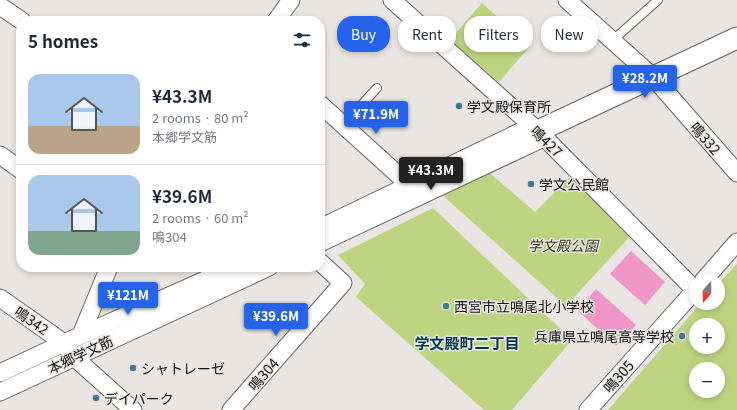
<!DOCTYPE html>
<html lang="en">
<head>
<meta charset="utf-8">
<style>
  :root { --surface:#fff; --page:#f6f6f7; --text:#1f2937; --muted:#747a83; --line:#e0e1e3; --accent:#2563eb }
  body { margin:0; font-family:Georgia,"Noto Sans JP",serif; background:var(--page); color:var(--text); height:100vh; display:flex; flex-direction:column; font-size:15px; white-space:nowrap }
  * { box-sizing:border-box; margin:0 }
  p { font-size:13px; color:var(--muted) }
  .icon { flex:none; width:22px; height:22px; fill:none; stroke:currentColor; stroke-width:2; stroke-linecap:round; stroke-linejoin:round }
  .map { position:relative; flex:1; overflow:hidden }
  .drawer { position:absolute; left:16px; top:16px; width:309px; height:256px; display:flex; flex-direction:column; background:var(--surface); border-radius:16px; box-shadow:0 2px 6px #0003 }
  .drawer>* { flex:none }
  .guide { position:absolute; left:337px; top:16px; width:340px; height:36px; display:flex; gap:8px }
  .needle { width:26px; rotate:200deg }
  .tools { position:absolute; left:689px; top:274px; display:grid; gap:8px }
  .tools a { display:grid; place-items:center; width:36px; height:36px; border-radius:50%; background:var(--surface); box-shadow:0 2px 6px #0003; font-size:20px }
  .price { position:absolute; translate:-50% -34px; padding:0 9px; border-radius:4px; background:var(--accent); color:#fff; font-size:13px; line-height:26px; filter:drop-shadow(0 1px 2px #0008) }
  .price::after { content:''; position:absolute; left:50%; top:24px; width:12px; height:9px; margin-left:-6px; background:inherit; clip-path:polygon(0 0,100% 0,50% 100%) }
  .price.on { background:#222; color:#fff }
  ul { padding:0; list-style:none }
  li { display:flex; align-items:center; gap:12px; height:100px; padding:0 12px }
  li+li { border-top:1px solid var(--line) }
  li span { display:grid; place-items:center; flex:none; width:112px; height:80px; border-radius:12px; color:#555 }
  li>.icon { margin-inline-start:auto }
  span .icon { width:48px; height:48px; fill:#fffc; stroke-width:1 }
  li b { font-size:17px }
  h2 { display:flex; justify-content:space-between; align-items:center; height:48px; padding:0 12px; font-size:17px }
  .pill { padding:0 14px; border-radius:16px; background:var(--surface); box-shadow:0 2px 6px #0003; font-size:14px; line-height:36px }
  .pill.on { background:var(--accent); color:#fff }
  .map>svg:first-child { display:block }
  .green { fill:#bcd47f; fill-rule:evenodd }
  .water { fill:#ef96c6 }
  .lines { fill:none; stroke-linecap:round; stroke-linejoin:round }
  .river { stroke:#ef96c6; stroke-width:26 }
  .service-casing { stroke:#666462; stroke-width:10 }
  .minor-casing { stroke:#666462; stroke-width:19 }
  .tertiary-casing { stroke:#666462; stroke-width:23 }
  .service { stroke:#fff; stroke-width:8 }
  .minor { stroke:#fff; stroke-width:17 }
  .tertiary { stroke:#fff; stroke-width:21 }
  .poi-dot { fill:#3d7b91; stroke:#e8e5e3; stroke-width:1.5 }
  .labels { text-anchor:middle; dominant-baseline:central; stroke-width:3; stroke-linejoin:round; paint-order:stroke }
  .poi-label { font-size:14px; fill:#151413; stroke:#e8e5e3; text-anchor:start }
  .street-label { font-size:14px; fill:#151413; stroke:#e8e5e3 }
  .park-label { font-size:14px; font-style:italic; fill:#353f19; stroke:#e8e5e3 }
  .neighbourhood-label { font-size:15px; font-weight:bold; fill:#003949; stroke:#e8e5e3 }
</style>
</head>
<body>
<div class="map">
<svg width="737" height="410" viewBox="0 0 737 410">
  <rect width="100%" height="100%" fill="#e8e5e3"/>
  <g class="green">
    <path d="M482,3L530,46L499,82L450,40Z"/>
    <path d="M486,170L535,212L576,171L634,232L566,306L440,193Z"/>
    <path d="M433,208L572,340L512,410H484L356,297L365,284L338,255Z"/>
    <path d="M737,264V410H608L701,303H718V284ZM696,325H718V347H696ZM696,369H718V391H696Z"/>
  </g>
  <g class="water">
    <path d="M631,251L665,282L645,305L610,274Z"/>
    <path d="M596,289L636,325L616,346L577,310Z"/>
  </g>
  <g class="lines">
    <path class="river" d="M209,285L248,267"/>
    <g class="service-casing">
      <g id="service">
        <path d="M613,40L658,0"/>
        <path d="M343,125L377,88"/>
      </g>
    </g>
    <g class="minor-casing">
      <g id="minor">
        <path d="M392,0L538,131L695,290"/>
        <path d="M567,0L653,77L737,173"/>
        <path d="M0,6L22,21"/>
        <path d="M276,21L291,0"/>
        <path d="M320,104L417,192"/>
        <path d="M0,155L21,170"/>
        <path d="M320,228L526,129L538,131"/>
        <path d="M320,243L537,141L538,131"/>
        <path d="M703,281L737,242"/>
        <path d="M0,298L64,343L74,357L133,410"/>
        <path d="M81,335L109,267"/>
        <path d="M0,373L64,343L234,267"/>
        <path d="M0,392L269,267"/>
        <path d="M231,410L343,283L320,262"/>
        <path d="M588,410L696,289"/>
      </g>
    </g>
    <g class="tertiary-casing">
      <path id="tertiary" d="M538,131L737,38"/>
    </g>
    <use href="#service" class="service"/>
    <use href="#minor" class="minor"/>
    <use href="#tertiary" class="tertiary"/>
  </g>
  <g class="poi-dot">
    <circle cx="459" cy="106" r="4"/>
    <circle cx="531" cy="184" r="4"/>
    <circle cx="446" cy="306" r="4"/>
    <circle cx="682" cy="336" r="4"/>
    <circle cx="133" cy="368" r="4"/>
    <circle cx="96" cy="398" r="4"/>
  </g>
  <g class="labels">
    <g class="poi-label">
      <text x="467" y="106">学文殿保育所</text>
      <text x="539" y="184">学文公民館</text>
      <text x="454" y="306">西宮市立鳴尾北小学校</text>
      <text x="674" y="336" text-anchor="end">兵庫県立鳴尾高等学校</text>
      <text x="141" y="368">シャトレーゼ</text>
      <text x="104" y="398">デイパーク</text>
    </g>
    <g class="street-label">
      <text transform="translate(706 138) rotate(49)">鳴332</text>
      <text transform="translate(547 141) rotate(44)">鳴427</text>
      <text transform="translate(32 320) rotate(35)">鳴342</text>
      <text transform="translate(80 354) rotate(-25)">本郷学文筋</text>
      <text transform="translate(263 374) rotate(-49)">鳴304</text>
      <text transform="translate(618 376) rotate(-48)">鳴305</text>
    </g>
    <g class="park-label">
      <text x="563" y="245">学文殿公園</text>
    </g>
    <g class="neighbourhood-label">
      <text x="467" y="342">学文殿町二丁目</text>
    </g>
  </g>
</svg>
<div class="tools">
<a><svg class="needle" viewBox="-14 -14 28 28"><path d="M0-13l5 13h-10z" fill="#e53935"/><path d="M0 13l5-13h-10z" fill="#747a83"/></svg></a>
<a>+</a>
<a>−</a>
</div>
<b class="price" style="left:645px;top:99px">¥28.2M</b>
<b class="price" style="left:376px;top:135px">¥71.9M</b>
<b class="price on" style="left:431px;top:191px">¥43.3M</b>
<b class="price" style="left:128px;top:316px">¥121M</b>
<b class="price" style="left:276px;top:337px">¥39.6M</b>
<div class="guide">
<a class="pill on">Buy</a>
<a class="pill">Rent</a>
<a class="pill">Filters</a>
<a class="pill">New</a>
</div>
<section class="drawer">
<h2>5 homes<svg class="icon" aria-label="filters" viewBox="0 0 24 24"><path d="M4 7h16M4 17h16"/><circle cx="9" cy="7" r="2"/><circle cx="15" cy="17" r="2"/></svg></h2>
<ul>
<li><span style="background:linear-gradient(#a9c7e8 65%,#b9a48a 0)"><svg class="icon" aria-label="home" viewBox="0 0 24 24"><path d="M3 11l9-7 9 7M6 9v11h12V9"/></svg></span><div><b>¥43.3M</b><p>2 rooms · 80 m²</p><p>本郷学文筋</p></div></li>
<li><span style="background:linear-gradient(#a9c7e8 70%,#7fa58c 0)"><svg class="icon" aria-label="home" viewBox="0 0 24 24"><path d="M3 11l9-7 9 7M6 9v11h12V9"/></svg></span><div><b>¥39.6M</b><p>2 rooms · 60 m²</p><p>鳴304</p></div></li>
</ul>
</section>
</div>
</body>
</html>
